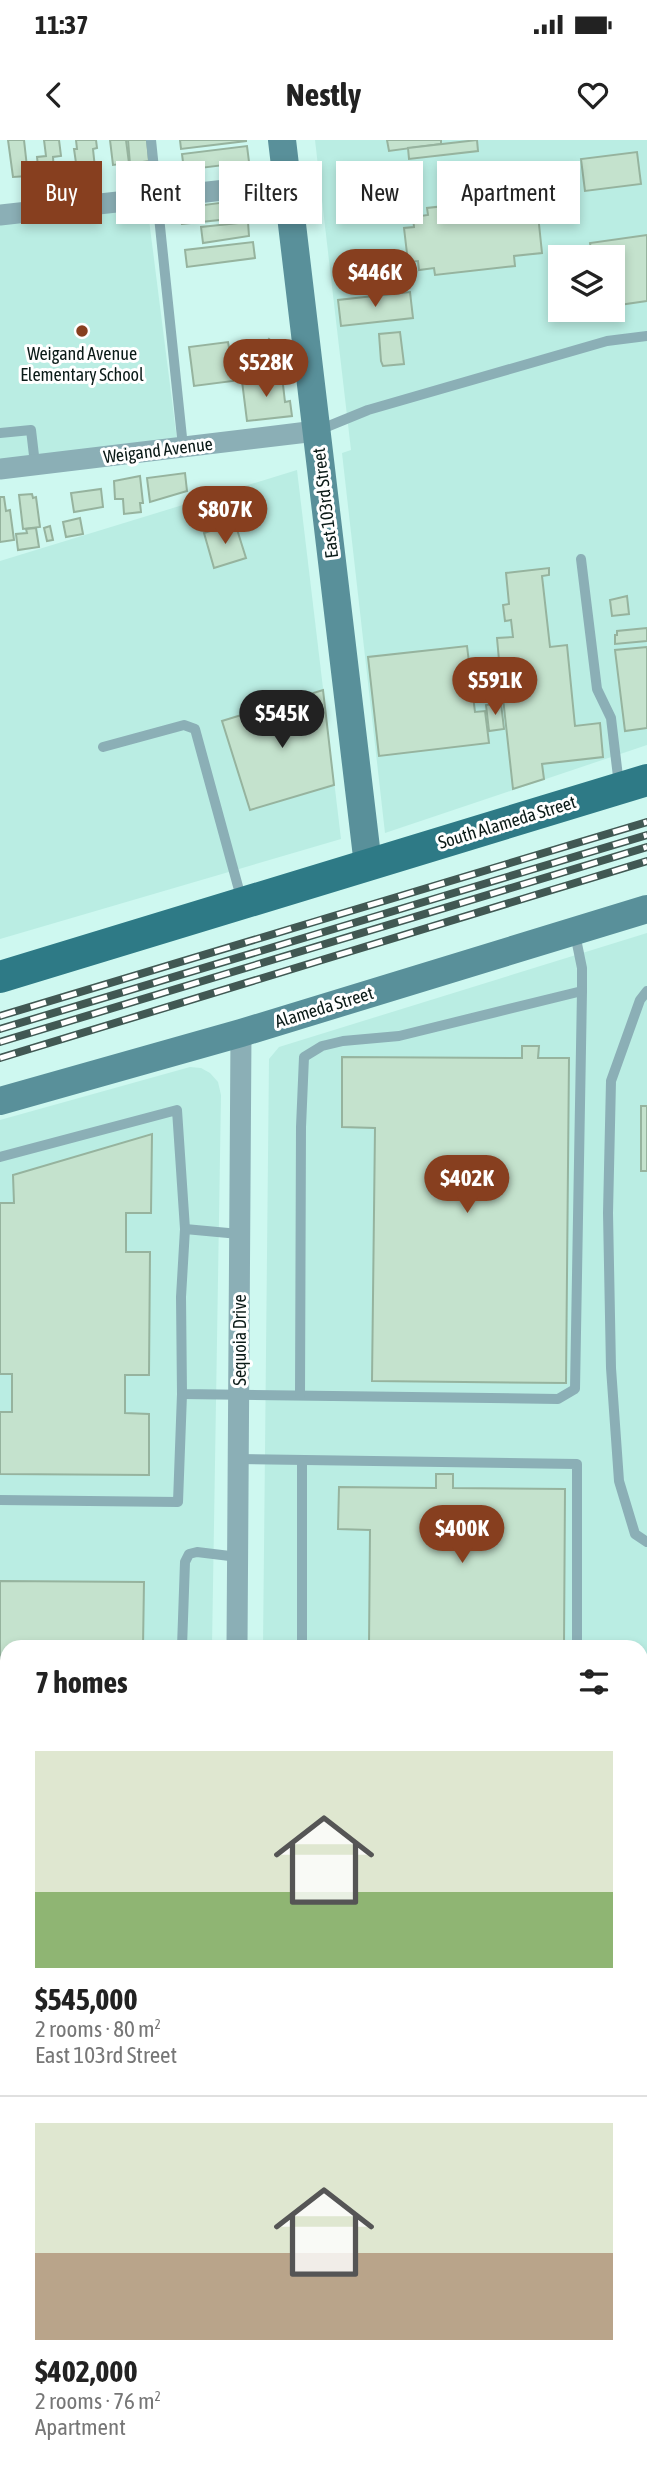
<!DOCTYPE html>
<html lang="en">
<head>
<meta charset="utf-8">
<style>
  :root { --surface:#fff; --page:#f6f6f6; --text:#222; --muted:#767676; --line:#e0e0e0; --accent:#873f1f }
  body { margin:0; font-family:"Asap Condensed",sans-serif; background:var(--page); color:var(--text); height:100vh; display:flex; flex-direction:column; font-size:26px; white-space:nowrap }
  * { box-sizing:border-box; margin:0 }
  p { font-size:23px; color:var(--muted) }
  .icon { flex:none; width:38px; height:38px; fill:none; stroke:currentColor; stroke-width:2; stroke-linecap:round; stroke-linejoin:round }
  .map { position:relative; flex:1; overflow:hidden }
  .sheet { position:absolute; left:0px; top:1500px; width:648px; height:842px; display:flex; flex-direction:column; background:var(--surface); border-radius:21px 21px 0 0; box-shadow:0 4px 10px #0003 }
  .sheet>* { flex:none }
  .guide { position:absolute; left:21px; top:21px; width:606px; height:63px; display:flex; gap:14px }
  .controls { position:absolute; left:548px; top:105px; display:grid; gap:14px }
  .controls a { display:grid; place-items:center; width:77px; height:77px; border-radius:0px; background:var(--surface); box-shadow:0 4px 10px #0003; font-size:35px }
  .price { position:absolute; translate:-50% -60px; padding:0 16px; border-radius:24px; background:var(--accent); color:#fff; font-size:23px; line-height:46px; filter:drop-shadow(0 2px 4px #0008) }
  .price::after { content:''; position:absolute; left:50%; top:42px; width:21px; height:16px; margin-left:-10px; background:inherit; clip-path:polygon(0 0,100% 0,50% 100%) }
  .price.on { background:#222; color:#fff }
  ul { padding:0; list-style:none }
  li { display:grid; align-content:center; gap:14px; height:371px; padding:0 35px }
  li+li { border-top:2px solid var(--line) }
  li span { display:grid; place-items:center; height:217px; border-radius:0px; color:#555 }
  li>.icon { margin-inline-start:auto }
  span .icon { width:126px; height:126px; fill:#fffc; stroke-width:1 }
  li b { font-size:30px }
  h2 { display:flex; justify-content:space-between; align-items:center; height:84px; padding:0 35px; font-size:30px }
  .chip { padding:0 24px; border-radius:0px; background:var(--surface); box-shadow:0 4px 10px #0003; font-size:24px; line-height:63px }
  .chip.on { background:var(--accent); color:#fff }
  .status { display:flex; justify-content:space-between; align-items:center; height:49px; padding:0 35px; background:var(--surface); direction:ltr }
  .status svg { height:19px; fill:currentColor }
  header { display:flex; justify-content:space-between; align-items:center; height:91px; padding:0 35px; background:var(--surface); font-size:32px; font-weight:700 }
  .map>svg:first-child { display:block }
  .built { fill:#baede3; fill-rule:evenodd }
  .green { fill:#c0d99e }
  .building { fill:#c4e2cd; stroke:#96b39e; stroke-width:2 }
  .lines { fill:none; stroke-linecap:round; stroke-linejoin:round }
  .lane { stroke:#8bafb6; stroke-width:10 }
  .street { stroke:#8bafb6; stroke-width:21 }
  .secondary { stroke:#59909a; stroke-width:28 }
  .primary { stroke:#2e7a86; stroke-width:32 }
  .rail-casing { stroke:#415853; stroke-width:8 }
  .rail { stroke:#fff; stroke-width:5; stroke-dasharray:16; stroke-linecap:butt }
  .poi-dot { fill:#873f1f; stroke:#fff; stroke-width:2.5 }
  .labels { text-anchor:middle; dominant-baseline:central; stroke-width:6; stroke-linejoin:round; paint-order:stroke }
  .poi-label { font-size:18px; fill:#0a1a17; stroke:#fff }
  .street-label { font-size:18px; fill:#0a1a17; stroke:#fff }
</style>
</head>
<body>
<div class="status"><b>11:37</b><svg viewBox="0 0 49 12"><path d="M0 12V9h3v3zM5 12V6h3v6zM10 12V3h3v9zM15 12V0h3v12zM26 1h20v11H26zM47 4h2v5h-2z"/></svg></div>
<header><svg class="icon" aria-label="back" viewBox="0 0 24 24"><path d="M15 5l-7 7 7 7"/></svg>Nestly<svg class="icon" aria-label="heart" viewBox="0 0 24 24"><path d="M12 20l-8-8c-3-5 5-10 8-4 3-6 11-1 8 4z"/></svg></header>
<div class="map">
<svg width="647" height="2340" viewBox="0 0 647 2340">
  <rect width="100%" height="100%" fill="#cef8f0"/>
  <g class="built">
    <path d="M315,0H647V605L385,693L342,313L351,310ZM560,117H612V170H560Z"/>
    <path d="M147,64L177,300L0,321V82Z"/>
    <path d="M297,330L341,699L0,799V421Z"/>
    <path d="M647,793V2291H640V1507H263L269,919L279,907Z"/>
    <path d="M190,927L201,928L210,933L218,942L221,955L212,1507H7V2286H0V980Z"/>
  </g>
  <g class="green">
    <path d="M647,1697V1803L641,1829L640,1725Z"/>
    <path d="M647,1866V1977L641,1975V1893Z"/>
    <path d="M647,2105V2272H641L640,2106Z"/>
  </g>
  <g class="building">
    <path d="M8,0H24L28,36L13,37Z"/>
    <path d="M44,0H59L61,16L53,17L54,33L39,35L37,17L46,16Z"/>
    <path d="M76,0H96L97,8L93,9L95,28L77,30L74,9H77Z"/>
    <path d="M110,0H126L129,23L113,25Z"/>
    <path d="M128,0H147L149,21L130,24Z"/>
    <path d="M180,0H246V1L181,9Z"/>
    <path d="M387,0H441V4L389,11Z"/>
    <path d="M477,0L478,11L409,19L408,8Z"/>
    <path d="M247,6L249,22L184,30L182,14Z"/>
    <path d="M637,12L641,44L585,51L581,19Z"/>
    <path d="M530,41L533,65H537L542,113L514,116L515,126L435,135L434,128L419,130L418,121L408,122L404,88L414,87L413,77L428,75L427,68L490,61L488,45Z"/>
    <path d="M227,62L229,79L182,84L180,68Z"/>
    <path d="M248,82L249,96L203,103L201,87Z"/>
    <path d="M647,95V161L612,166V117H592L590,103Z"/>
    <path d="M253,102L255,118L187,127L185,110Z"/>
    <path d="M410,152L413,178L341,186L338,160Z"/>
    <path d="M400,192L404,224L383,226L381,221L379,194Z"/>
    <path d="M269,199L280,207L281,227L232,233L233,241L194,246L189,207L228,202L230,213L262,208Z"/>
    <path d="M282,236L285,262L290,261L292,276L247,281L242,241Z"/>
    <path d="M185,333L187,351L150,362L147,338Z"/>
    <path d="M140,336L143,363H140L141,372L124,374L123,359H115L114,341Z"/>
    <path d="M101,349L103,367L74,372L71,353Z"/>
    <path d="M32,354L33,358L36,357L40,387L23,389L19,355Z"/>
    <path d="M0,357H4L6,371L10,370L14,400L0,402Z"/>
    <path d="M80,378L83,394L66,397L63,382Z"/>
    <path d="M235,383L246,418L214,428L204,393Z"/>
    <path d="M50,386L53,400L47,401L44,388Z"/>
    <path d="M36,388L39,407L18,410L16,394L27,393L26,389Z"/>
    <path d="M549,428V435L542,436L550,507L567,505L575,586L600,583L603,617L542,624L544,639L513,649L502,549L492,550L489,521L499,520L497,498L513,497L511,480L505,481L503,465L509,464L506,433Z"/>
    <path d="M627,456L629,474L612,476L610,460Z"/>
    <path d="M647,488V501L615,504V495H617V491Z"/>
    <path d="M467,506L475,572L485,571L489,603L379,616L368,517Z"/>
    <path d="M647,507V588L625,591L615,510Z"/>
    <path d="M323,550L334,645L250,670L222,581Z"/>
    <path d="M501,563L504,589L489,591L486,565Z"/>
    <path d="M522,906H539L538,918H569L566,1243L372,1241L375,988L342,987V917L522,918Z"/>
    <rect x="641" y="966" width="6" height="65"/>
    <path d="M152,994L151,1073H126V1112H150L149,1235H125V1273L149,1274V1335L0,1334V1272H12V1234H0V1063H14L13,1035Z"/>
    <path d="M436,1334H453V1348L565,1349L564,1507H369L370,1390L338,1389L339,1347L436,1348Z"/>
    <path d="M0,1441L144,1442L143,1507H7V1772H0Z"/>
    <rect x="0" y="1886" width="7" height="356"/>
    <path d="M647,2310V2334H640V2317H646Z"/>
    <rect x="30" y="2334" width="15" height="6"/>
    <rect x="62" y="2334" width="21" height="6"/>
    <path d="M129,2334H157V2337L156,2340H129Z"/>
    <rect x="165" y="2334" width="31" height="6"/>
    <path d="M293,2334H309L310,2340H294Z"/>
  </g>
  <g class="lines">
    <g class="lane">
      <path d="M151,0L183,307"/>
      <path d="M319,290L368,270L607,201L647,196"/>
      <path d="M0,293L31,290L35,324"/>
      <path d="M581,419L597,549L611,578L619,645"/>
      <path d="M103,607L184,585L195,589L242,761"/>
      <path d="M647,851L640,860L611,941L608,1073L611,1228L619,1341L635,1394L647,1402"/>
      <path d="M0,1017L177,970L185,1089"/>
      <path d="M239,1094L185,1089L181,1157L182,1254L558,1259L575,1249L582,851V828L575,794"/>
      <path d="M300,1255L301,987L304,917L322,906L343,901L399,896L582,851"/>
      <path d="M238,1319L577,1324V1507"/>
      <path d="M302,1320V1507"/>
      <path d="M0,1360L178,1362L182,1254"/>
      <path d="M182,1507L185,1422L189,1414L197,1412L238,1417"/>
      <path d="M0,1859H7"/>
      <path d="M0,2261H7"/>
      <path d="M0,2296H7"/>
      <path d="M640,2300L647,2301"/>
    </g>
    <g class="street">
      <path d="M0,75L287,43"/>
      <path d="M0,329L316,291"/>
      <path d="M237,1507L241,893"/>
      <path d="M224,2340V2334"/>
    </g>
    <g class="secondary">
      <path d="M282,0L368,725"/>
      <path d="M0,961L241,893L647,769"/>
    </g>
    <path class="primary" d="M0,837L647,640"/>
    <g class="rail-casing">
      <g id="rail">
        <path d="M0,876L647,682"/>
        <path d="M0,889L647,695"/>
        <path d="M0,902L647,707"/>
        <path d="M0,918L647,721"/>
      </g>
    </g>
    <use href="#rail" class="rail"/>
  </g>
  <circle class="poi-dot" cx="82" cy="191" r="7"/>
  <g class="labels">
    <g class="poi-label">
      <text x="82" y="213">Weigand Avenue<tspan x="82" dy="21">Elementary School</tspan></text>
    </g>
    <g class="street-label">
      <text transform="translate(158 310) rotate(-7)">Weigand Avenue</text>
      <text transform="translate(325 363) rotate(-97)">East 103rd Street</text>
      <text transform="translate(507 682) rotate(-17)">South Alameda Street</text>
      <text transform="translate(324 867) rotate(-17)">Alameda Street</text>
      <text transform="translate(239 1200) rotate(-90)">Sequoia Drive</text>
    </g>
  </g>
</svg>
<div class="controls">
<a><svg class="icon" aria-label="layers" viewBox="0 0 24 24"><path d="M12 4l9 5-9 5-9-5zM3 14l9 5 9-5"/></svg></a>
</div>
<b class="price" style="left:375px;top:169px">$446K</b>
<b class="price" style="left:266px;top:259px">$528K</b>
<b class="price" style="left:225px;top:406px">$807K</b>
<b class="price" style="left:495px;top:577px">$591K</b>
<b class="price on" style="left:282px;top:610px">$545K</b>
<b class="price" style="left:467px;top:1075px">$402K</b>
<b class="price" style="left:462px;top:1425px">$400K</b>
<div class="guide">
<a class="chip on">Buy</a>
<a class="chip">Rent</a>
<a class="chip">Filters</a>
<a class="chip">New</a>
<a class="chip">Apartment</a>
</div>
<section class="sheet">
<h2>7 homes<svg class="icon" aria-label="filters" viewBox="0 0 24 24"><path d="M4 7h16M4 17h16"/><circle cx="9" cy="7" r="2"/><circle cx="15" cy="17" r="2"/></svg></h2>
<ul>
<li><span style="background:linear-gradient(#dfe7d0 65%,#8fb573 0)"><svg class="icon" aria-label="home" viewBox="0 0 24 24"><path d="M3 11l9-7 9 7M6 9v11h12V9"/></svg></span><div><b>$545,000</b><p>2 rooms · 80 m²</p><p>East 103rd Street</p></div></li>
<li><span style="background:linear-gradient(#dfe7d0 60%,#b9a48a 0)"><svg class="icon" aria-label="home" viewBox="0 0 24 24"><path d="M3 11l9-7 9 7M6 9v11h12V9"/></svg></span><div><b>$402,000</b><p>2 rooms · 76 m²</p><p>Apartment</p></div></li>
</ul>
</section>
</div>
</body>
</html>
